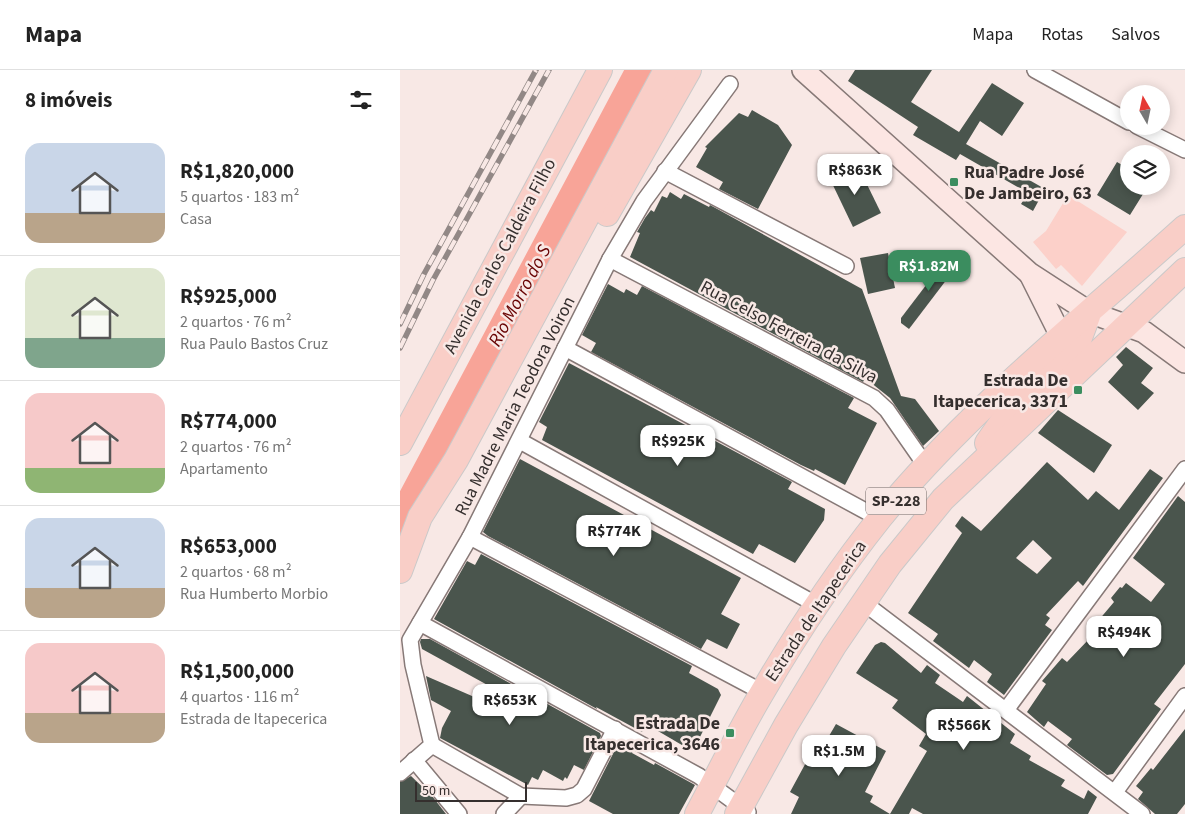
<!DOCTYPE html>
<html lang="pt">
<head>
<meta charset="utf-8">
<style>
  :root { --surface:#fff; --page:#f2f2f2; --text:#222; --muted:#767676; --line:#e0e0e0; --accent:#3b8d5f }
  body { margin:0; font-family:"Source Sans 3",sans-serif; background:var(--page); color:var(--text); height:100vh; display:flex; flex-direction:column; font-size:19px; white-space:nowrap }
  * { box-sizing:border-box; margin:0 }
  p { font-size:16px; color:var(--muted) }
  .icon { flex:none; width:28px; height:28px; fill:none; stroke:currentColor; stroke-width:2; stroke-linecap:round; stroke-linejoin:round }
  .map { position:relative; flex:1; overflow:hidden }
  .details { display:flex; flex-direction:column; background:var(--surface); width:400px }
  .details>* { flex:none }
  .needle { width:32px; rotate:351deg }
  .tools { position:absolute; left:720px; top:15px; display:grid; gap:10px }
  .tools a { display:grid; place-items:center; width:50px; height:50px; border-radius:50%; background:var(--surface); box-shadow:0 2px 12px #0003; font-size:25px }
  .scale { position:absolute; left:15px; bottom:12px; width:112px; box-sizing:border-box; padding-left:5px; border:2px solid #352f2e; border-top:0; font-size:14px; line-height:18px; white-space:nowrap; color:#352f2e; -webkit-text-stroke:4px #f8e8e5; paint-order:stroke }
  .price { position:absolute; translate:-50% -42px; padding:0 11px; border-radius:10px; background:#fff; color:#222; font-size:16px; line-height:32px; filter:drop-shadow(0 1px 2px #0008) }
  .price::after { content:''; position:absolute; left:50%; top:30px; width:15px; height:11px; margin-left:-8px; background:inherit; clip-path:polygon(0 0,100% 0,50% 100%) }
  .price.selected { background:var(--accent); color:#fff }
  ul { padding:0; list-style:none }
  li { display:flex; align-items:center; gap:15px; height:125px; padding:0 25px }
  li+li { border-top:1px solid var(--line) }
  li span { display:grid; place-items:center; flex:none; width:140px; height:100px; border-radius:15px; color:#555 }
  li>.icon { margin-inline-start:auto }
  span .icon { width:60px; height:60px; fill:#fffc; stroke-width:1 }
  li b { font-size:21px }
  h2 { display:flex; justify-content:space-between; align-items:center; height:60px; padding:0 25px; font-size:21px }
  header { display:flex; align-items:center; gap:30px; box-sizing:border-box; height:70px; padding:0 25px; background:var(--surface); border-bottom:1px solid var(--line) }
  header strong { font-size:24px }
  nav { display:flex; gap:28px; margin-inline-start:auto; font-size:18px }
  main { display:flex; flex:1; min-height:0 }
  .map>svg:first-child { display:block }
  .green { fill:#fcd0c9 }
  .lines { fill:none; stroke-linecap:round; stroke-linejoin:round }
  .river { stroke:#f8a498; stroke-width:28 }
  .building { fill:#4a554d; fill-rule:evenodd }
  .street-casing { stroke:#877977; stroke-width:18 }
  .secondary-casing { stroke:#877977; stroke-width:24 }
  .primary-casing { stroke:#cac9c9; stroke-width:26 }
  .street { stroke:#fff; stroke-width:15 }
  .secondary { stroke:#fce6e3; stroke-width:21 }
  .primary { stroke:#f9cec7; stroke-width:24 }
  .rail-casing { stroke:#928886; stroke-width:5.5 }
  .rail { stroke:#f8e8e5; stroke-width:4; stroke-dasharray:11; stroke-linecap:butt }
  .poi-dot { fill:#3b8d5f; stroke:#f8e8e5; stroke-width:2 }
  .labels { text-anchor:middle; dominant-baseline:central; stroke-width:5; stroke-linejoin:round; paint-order:stroke }
  .shield { fill:#f8e8e5; stroke:#706665; stroke-width:1 }
  .shield-label { font-size:16px; font-weight:bold; fill:#352f2e }
  .poi-label { font-size:18px; font-weight:bold; fill:#352f2e; stroke:#f8e8e5; text-anchor:end }
  .street-label { font-size:18px; fill:#352f2e; stroke:#f8e8e5 }
  .water-label { font-size:19px; font-style:italic; fill:#680303; stroke:#f8e8e5 }
</style>
</head>
<body>
<header>
<strong>Mapa</strong>
<nav><a>Mapa</a><a>Rotas</a><a>Salvos</a></nav>
</header>
<main>
<section class="details">
<h2>8 imóveis<svg class="icon" aria-label="filters" viewBox="0 0 24 24"><path d="M4 7h16M4 17h16"/><circle cx="9" cy="7" r="2"/><circle cx="15" cy="17" r="2"/></svg></h2>
<ul>
<li><span style="background:linear-gradient(#c9d6e8 70%,#b9a48a 0)"><svg class="icon" aria-label="home" viewBox="0 0 24 24"><path d="M3 11l9-7 9 7M6 9v11h12V9"/></svg></span><div><b>R$1,820,000</b><p>5 quartos · 183 m²</p><p>Casa</p></div></li>
<li><span style="background:linear-gradient(#dfe7d0 70%,#7fa58c 0)"><svg class="icon" aria-label="home" viewBox="0 0 24 24"><path d="M3 11l9-7 9 7M6 9v11h12V9"/></svg></span><div><b>R$925,000</b><p>2 quartos · 76 m²</p><p>Rua Paulo Bastos Cruz</p></div></li>
<li><span style="background:linear-gradient(#f6c9c9 75%,#8fb573 0)"><svg class="icon" aria-label="home" viewBox="0 0 24 24"><path d="M3 11l9-7 9 7M6 9v11h12V9"/></svg></span><div><b>R$774,000</b><p>2 quartos · 76 m²</p><p>Apartamento</p></div></li>
<li><span style="background:linear-gradient(#c9d6e8 70%,#b9a48a 0)"><svg class="icon" aria-label="home" viewBox="0 0 24 24"><path d="M3 11l9-7 9 7M6 9v11h12V9"/></svg></span><div><b>R$653,000</b><p>2 quartos · 68 m²</p><p>Rua Humberto Morbio</p></div></li>
<li><span style="background:linear-gradient(#f6c9c9 70%,#b9a48a 0)"><svg class="icon" aria-label="home" viewBox="0 0 24 24"><path d="M3 11l9-7 9 7M6 9v11h12V9"/></svg></span><div><b>R$1,500,000</b><p>4 quartos · 116 m²</p><p>Estrada de Itapecerica</p></div></li>
</ul>
</section>
<div class="map">
<svg width="785" height="744" viewBox="0 0 785 744">
  <rect width="100%" height="100%" fill="#f8e8e5"/>
  <path class="green" d="M668,125L727,162L682,216L661,195L656,199L633,172L646,161Z"/>
  <g class="lines">
    <path class="river" d="M0,451L240,0"/>
  </g>
  <g class="building">
    <path d="M455,0H532L511,32L559,62L592,13L624,33L602,66L580,51L566,74L645,119L633,141L621,134L628,123L560,84L556,90L513,65L518,57L448,11Z"/>
    <path d="M352,40L378,55L392,75L358,139L319,119L323,112L296,97L307,78L305,77L339,43L348,47Z"/>
    <path d="M717,92L729,99V116H748L730,145L697,125Z"/>
    <path d="M458,96L481,143L453,157L430,109Z"/>
    <path d="M270,122L281,129L284,124L309,137L310,135L462,219L501,326L515,329L539,361L523,376L490,328L465,308L463,312L230,187L240,163L237,162L245,148L251,140L254,142L262,126L267,128Z"/>
    <path d="M488,183L495,218L468,224L460,188Z"/>
    <path d="M549,185L560,192L509,259L501,253V248Z"/>
    <path d="M208,214L224,223L226,219L237,225L242,216L454,328L448,338L477,353L445,415L415,399L414,401L401,395L191,282L196,273L182,265Z"/>
    <path d="M726,277L753,298L741,313L754,323L738,340L708,312L723,295L716,287Z"/>
    <path d="M169,293L392,412L388,419L425,439L424,450L395,493L359,474L353,484L142,370L147,357L139,352Z"/>
    <path d="M658,340L712,375L694,403L638,363Z"/>
    <path d="M120,389L341,508L321,544L340,554L327,579L307,569L301,579L88,466L83,462Z"/>
    <path d="M647,392L688,430L696,421L719,440L750,399L763,408L683,516L678,511L646,545L650,548L645,555L652,560L604,625L587,612L592,604L574,590L569,598L533,571L538,564L508,543L562,463L555,456L562,446L581,461ZM633,470L652,488L637,504L616,488Z"/>
    <path d="M778,426L785,432V594L754,634L761,639L713,704L707,705L667,675L672,669L648,651L644,657L627,642L646,614L642,611L662,588L667,592L691,567L687,564L714,532L711,528L720,517L722,518L726,513L751,532L765,514L733,488Z"/>
    <path d="M81,484L292,596L289,603L318,619L321,625L295,677L287,678L246,654L242,662L196,637L197,639L34,549L67,491L75,495Z"/>
    <path d="M21,569H30L200,663L201,666L184,700L174,695L167,709L165,707L163,711L143,700L138,710L132,707L128,715L40,668L42,658L51,641L31,630L26,606L95,636L102,623L22,579L20,572Z"/>
    <path d="M481,572L485,573L521,603L527,595L540,605L535,613L563,632L567,626L615,664L610,673L631,686L629,690L665,710L661,716L684,729L688,720L697,727L688,744H523L512,738L509,744H490L527,681L519,676L526,664L492,638L498,630L456,603L475,575Z"/>
    <path d="M436,654L486,681L465,722L473,726L470,732L490,744H391L399,727L390,722L409,687L415,690Z"/>
    <path d="M785,659V734L777,744H755L738,729L743,722L736,716L751,698L753,700Z"/>
    <path d="M221,674L233,680L232,683L254,695L255,693L295,715L279,744H213L189,731L217,676Z"/>
    <path d="M11,706L32,726L46,744H0V712Z"/>
  </g>
  <g class="lines">
    <g class="street-casing">
      <g id="street">
        <path d="M635,0L729,52"/>
        <path d="M737,56L785,80"/>
        <path d="M265,101L446,196"/>
        <path d="M210,189L474,328L487,340L526,396"/>
        <path d="M165,278L480,449"/>
        <path d="M120,371L417,535"/>
        <path d="M70,467L362,622"/>
        <path d="M464,533L742,744"/>
        <path d="M20,553L299,706L348,742"/>
        <path d="M606,640L785,399"/>
        <path d="M32,675L121,726L166,728L177,725L184,719L215,659"/>
        <path d="M14,690L59,744"/>
        <path d="M0,703L32,675L13,595L10,570L70,467L210,189L244,131L330,14"/>
        <path d="M715,722L785,626"/>
        <path d="M104,744L121,726"/>
      </g>
    </g>
    <g class="secondary-casing">
      <g id="secondary">
        <path d="M403,0L629,203L689,242L744,262L785,292"/>
        <path d="M631,206L661,266"/>
      </g>
    </g>
    <g class="primary-casing">
      <g id="primary">
        <path d="M207,144L289,0"/>
        <path d="M0,373L200,0"/>
        <path d="M587,373L606,346L666,288L678,273L688,246"/>
        <path d="M0,501L20,447L56,390L266,0"/>
        <path d="M297,744C319,703 339,661 363,621C398,561 437,502 480,448C569,339 681,251 785,157"/>
        <path d="M337,744L386,655L434,576L490,494L543,429L785,200"/>
      </g>
    </g>
    <use href="#street" class="street"/>
    <use href="#secondary" class="secondary"/>
    <use href="#primary" class="primary"/>
    <g class="rail-casing">
      <g id="rail">
        <path d="M0,254L24,204L136,0"/>
        <path d="M0,278L33,210L149,0"/>
      </g>
    </g>
    <use href="#rail" class="rail"/>
  </g>
  <g class="poi-dot">
    <rect x="549" y="107" width="10" height="10" rx="2.5"/>
    <rect x="673" y="315" width="10" height="10" rx="2.5"/>
    <rect x="325" y="658" width="10" height="10" rx="2.5"/>
  </g>
  <g class="labels">
    <rect class="shield" x="466" y="417.5" width="60" height="27" rx="4"/>
    <g class="shield-label">
      <text x="496" y="431">SP-228</text>
    </g>
    <g class="poi-label">
      <text x="564" y="102" text-anchor="start">Rua Padre José<tspan x="564" dy="21">De Jambeiro, 63</tspan></text>
      <text x="668" y="310">Estrada De<tspan x="668" dy="21">Itapecerica, 3371</tspan></text>
      <text x="320" y="653">Estrada De<tspan x="320" dy="21">Itapecerica, 3646</tspan></text>
    </g>
    <g class="street-label">
      <text transform="translate(100 186) rotate(-62)">Avenida Carlos Caldeira Filho</text>
      <text transform="translate(389 262) rotate(28)">Rua Celso Ferreira da Silva</text>
      <text transform="translate(115 336) rotate(-63)">Rua Madre Maria Teodora Voiron</text>
      <text transform="translate(416 541) rotate(-56)">Estrada de Itapecerica</text>
    </g>
    <g class="water-label">
      <text transform="translate(120 226) rotate(-62)">Rio Morro do S</text>
    </g>
  </g>
</svg>
<div class="tools">
<a><svg class="needle" viewBox="-14 -14 28 28"><path d="M0-13l5 13h-10z" fill="#e53935"/><path d="M0 13l5-13h-10z" fill="#767676"/></svg></a>
<a><svg class="icon" aria-label="layers" viewBox="0 0 24 24"><path d="M12 4l9 5-9 5-9-5zM3 14l9 5 9-5"/></svg></a>
</div>
<div class="scale">50 m</div>
<b class="price" style="left:455px;top:126px">R$863K</b>
<b class="price selected" style="left:529px;top:222px">R$1.82M</b>
<b class="price" style="left:278px;top:397px">R$925K</b>
<b class="price" style="left:214px;top:487px">R$774K</b>
<b class="price" style="left:724px;top:588px">R$494K</b>
<b class="price" style="left:110px;top:656px">R$653K</b>
<b class="price" style="left:564px;top:681px">R$566K</b>
<b class="price" style="left:439px;top:707px">R$1.5M</b>
</div>
</main>
</body>
</html>
